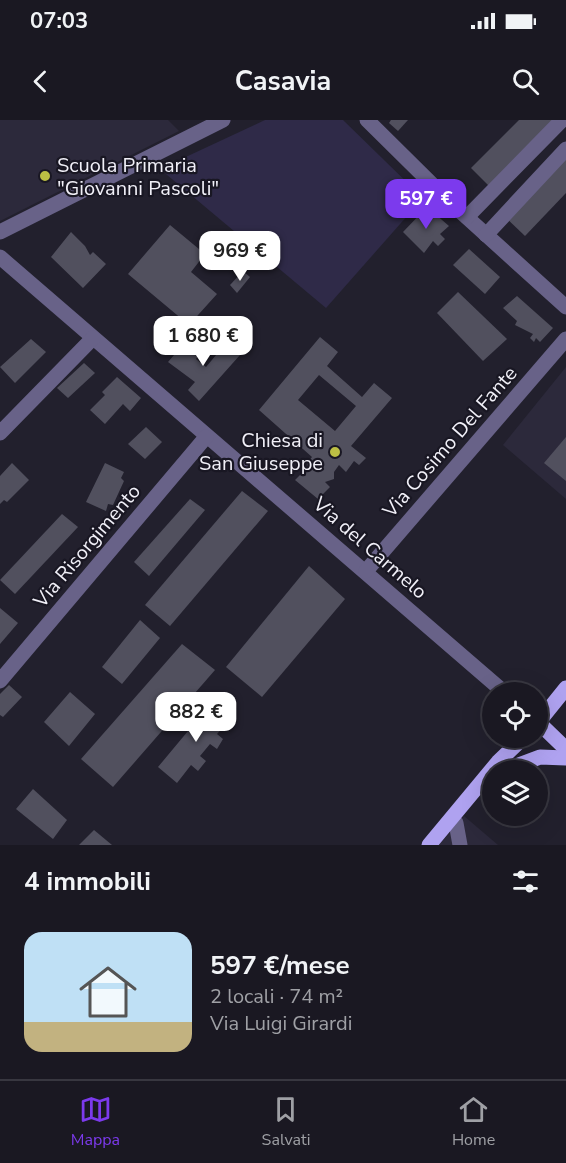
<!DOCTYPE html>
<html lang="it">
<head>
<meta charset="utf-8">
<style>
  :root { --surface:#1a1822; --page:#27252f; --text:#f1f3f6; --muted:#9fa0a5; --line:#383740; --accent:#7c3aed }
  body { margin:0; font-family:"Nunito Sans",sans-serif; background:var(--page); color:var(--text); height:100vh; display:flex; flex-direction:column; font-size:22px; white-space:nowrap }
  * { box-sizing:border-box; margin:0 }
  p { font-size:20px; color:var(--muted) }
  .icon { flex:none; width:33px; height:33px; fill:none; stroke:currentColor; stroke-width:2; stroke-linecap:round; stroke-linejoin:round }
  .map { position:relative; height:725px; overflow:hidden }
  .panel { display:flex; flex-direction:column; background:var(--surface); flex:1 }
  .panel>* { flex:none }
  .tools { position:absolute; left:482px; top:562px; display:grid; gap:12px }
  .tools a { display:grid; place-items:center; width:66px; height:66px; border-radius:50%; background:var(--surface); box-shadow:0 6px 24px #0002,0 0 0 2px var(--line); font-size:30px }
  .price { position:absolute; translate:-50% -51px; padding:0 14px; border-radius:12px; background:#fff; color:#222; font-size:20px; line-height:39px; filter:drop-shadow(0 2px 3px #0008) }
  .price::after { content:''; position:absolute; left:50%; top:36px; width:18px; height:14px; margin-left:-9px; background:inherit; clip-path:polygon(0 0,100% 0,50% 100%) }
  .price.active { background:var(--accent); color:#fff }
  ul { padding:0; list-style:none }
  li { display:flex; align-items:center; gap:18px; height:150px; padding:0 24px }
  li+li { border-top:2px solid var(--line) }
  li span { display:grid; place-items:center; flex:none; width:168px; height:120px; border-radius:18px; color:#555 }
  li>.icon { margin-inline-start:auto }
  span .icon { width:72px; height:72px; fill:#fffc; stroke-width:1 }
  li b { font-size:26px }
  h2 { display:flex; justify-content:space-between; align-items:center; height:72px; padding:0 24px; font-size:26px }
  .status { display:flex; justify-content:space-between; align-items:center; height:42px; padding:0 30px; background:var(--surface); direction:ltr }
  .status svg { height:16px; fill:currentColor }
  header { display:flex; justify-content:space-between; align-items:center; height:78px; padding:0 24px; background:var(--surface); font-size:27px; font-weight:700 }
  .tabs { display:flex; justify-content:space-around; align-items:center; height:84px; border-top:2px solid var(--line); background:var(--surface); font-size:16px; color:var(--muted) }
  .tabs a { display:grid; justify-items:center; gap:3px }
  .tabs .active { color:var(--accent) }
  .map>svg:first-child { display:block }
  .built { fill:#2c293b }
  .green { fill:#2f2a48 }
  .building { fill:#51505e; fill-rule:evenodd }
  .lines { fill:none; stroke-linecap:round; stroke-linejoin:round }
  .minor { stroke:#686288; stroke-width:15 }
  .major { stroke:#afa2f0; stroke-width:15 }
  .poi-dot { fill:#bcbf44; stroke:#191723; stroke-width:2 }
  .labels { text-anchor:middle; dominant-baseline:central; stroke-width:4.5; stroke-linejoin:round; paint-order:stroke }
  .poi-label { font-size:20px; fill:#f1f0f8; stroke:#191723; text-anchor:start }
  .street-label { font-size:20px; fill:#f1f0f8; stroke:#191723 }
</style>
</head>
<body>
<div class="status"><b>07:03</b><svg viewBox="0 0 49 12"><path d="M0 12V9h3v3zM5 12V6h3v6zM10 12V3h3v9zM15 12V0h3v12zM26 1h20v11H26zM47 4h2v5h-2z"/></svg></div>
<header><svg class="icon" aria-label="back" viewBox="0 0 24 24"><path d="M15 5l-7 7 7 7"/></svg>Casavia<svg class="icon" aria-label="search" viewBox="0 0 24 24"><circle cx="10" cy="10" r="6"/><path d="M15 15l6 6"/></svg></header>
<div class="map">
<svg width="566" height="725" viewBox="0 0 566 725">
  <rect width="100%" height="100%" fill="#22202d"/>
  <g class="built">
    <path d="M0,0H168L179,11L0,101Z"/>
    <path d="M566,247V379L503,325Z"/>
    <path d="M464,696L498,725H439Z"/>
  </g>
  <path class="green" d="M265,0H343L423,78L326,188L160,49Z"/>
  <g class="building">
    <path d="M391,0H408L398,11L389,3Z"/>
    <path d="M519,0H556L489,66L471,48Z"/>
    <path d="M566,34V73L525,116L505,97Z"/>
    <path d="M427,87L449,106L440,114L445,119L438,126L433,121L424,133L403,112Z"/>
    <path d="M170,105L205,134L191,152L217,174L189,205L128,154Z"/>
    <path d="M71,112L85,126L90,135L93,132L106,144L83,168L51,137Z"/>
    <path d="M469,129L500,157L485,174L453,145Z"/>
    <path d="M243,151L250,157L237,173L230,165Z"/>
    <path d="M458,172L507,219L483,241L437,193Z"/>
    <path d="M517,176L553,208L540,222L536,218L534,222L530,218L533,214L515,205L517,201L503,188Z"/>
    <path d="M320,217L338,232L327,246L362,277L374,263L392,278L351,326L366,338L359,345L354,341L346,352L339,345L334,352V359L325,362L330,367L318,379L295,360L308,347L307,343L312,337L259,290ZM319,255L356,286L335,311L298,280Z"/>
    <path d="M31,219L46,232L15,263L0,247Z"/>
    <path d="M187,220L201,232L196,239L206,247L227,222L240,235L199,281L188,270L195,262L168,242Z"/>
    <path d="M84,243L95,253L68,278L57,268Z"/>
    <path d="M117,257L141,278L130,291L123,284L105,304L90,290L105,275L102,272Z"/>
    <path d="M146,307L162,322L145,339L128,324Z"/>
    <path d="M566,317V361L544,343Z"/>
    <path d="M12,343L29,360L7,382L4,380L0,384V356Z"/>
    <path d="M105,343L124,352L121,358L124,361L113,385L108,384L106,391L86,382Z"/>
    <path d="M242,371L268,391L170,506L145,485Z"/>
    <path d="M190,379L205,390L149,456L134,442Z"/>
    <path d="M62,394L78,407L15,474L0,460Z"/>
    <path d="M309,446L345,479L262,577L226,547Z"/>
    <path d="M0,488L18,503L0,524Z"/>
    <path d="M140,500L160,518L122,564L102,547Z"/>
    <path d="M182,524L215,550L113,667L81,639Z"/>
    <path d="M9,565L22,577L3,597L0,595V574Z"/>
    <path d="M70,572L95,594L69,626L44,602Z"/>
    <path d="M213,581L232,597L217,614L223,619L217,629L210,624L200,636L206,641L198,651L191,645L177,663L158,647Z"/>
    <path d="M33,669L67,700L53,719L16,689Z"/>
    <path d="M94,710L112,725H79Z"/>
  </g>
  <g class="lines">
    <g class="minor">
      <path d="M367,0L451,83L566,187"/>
      <path d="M467,97L562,0"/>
      <path d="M0,112L223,0"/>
      <path d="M486,115L566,29"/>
      <path d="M0,137L505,573"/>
      <path d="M0,313L93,218"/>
      <path d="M366,451L566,219"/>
      <path d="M0,561L206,317"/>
      <path d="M456,703L460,725"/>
    </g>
    <g class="major">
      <path d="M538,602L566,629"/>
      <path d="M537,604L566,568"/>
      <path d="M503,651L540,637L566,638"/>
      <path d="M429,725L498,642L523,618"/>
    </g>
  </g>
  <g class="poi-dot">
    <circle cx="45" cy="56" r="6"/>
    <circle cx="335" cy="332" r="6"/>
  </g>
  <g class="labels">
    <g class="poi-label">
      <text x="57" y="45">Scuola Primaria<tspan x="57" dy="23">"Giovanni Pascoli"</tspan></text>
      <text x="323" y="320" text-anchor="end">Chiesa di<tspan x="323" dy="23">San Giuseppe</tspan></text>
    </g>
    <g class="street-label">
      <text transform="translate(450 322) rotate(-49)">Via Cosimo Del Fante</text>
      <text transform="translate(87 426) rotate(-50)">Via Risorgimento</text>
      <text transform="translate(370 428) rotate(41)">Via del Carmelo</text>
    </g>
  </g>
</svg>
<div class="tools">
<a><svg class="icon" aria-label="locate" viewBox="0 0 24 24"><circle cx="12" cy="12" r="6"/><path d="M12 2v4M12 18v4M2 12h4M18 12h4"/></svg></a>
<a><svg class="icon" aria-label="layers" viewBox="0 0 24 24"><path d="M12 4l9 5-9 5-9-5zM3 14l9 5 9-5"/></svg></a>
</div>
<b class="price active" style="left:426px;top:110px">597 €</b>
<b class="price" style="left:240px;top:162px">969 €</b>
<b class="price" style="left:203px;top:247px">1 680 €</b>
<b class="price" style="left:196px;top:623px">882 €</b>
</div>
<section class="panel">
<h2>4 immobili<svg class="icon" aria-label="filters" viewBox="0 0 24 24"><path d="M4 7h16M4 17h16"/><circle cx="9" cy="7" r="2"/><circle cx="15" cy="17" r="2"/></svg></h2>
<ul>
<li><span style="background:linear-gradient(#bfe0f5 75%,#c2b280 0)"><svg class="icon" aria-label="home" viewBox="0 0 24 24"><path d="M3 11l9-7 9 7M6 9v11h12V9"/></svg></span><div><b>597 €/mese</b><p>2 locali · 74 m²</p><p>Via Luigi Girardi</p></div></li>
</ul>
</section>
<nav class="tabs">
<a class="active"><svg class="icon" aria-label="map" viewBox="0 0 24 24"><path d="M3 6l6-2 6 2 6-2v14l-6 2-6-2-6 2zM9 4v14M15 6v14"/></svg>Mappa</a>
<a><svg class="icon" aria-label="saved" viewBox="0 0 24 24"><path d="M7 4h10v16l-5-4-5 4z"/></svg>Salvati</a>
<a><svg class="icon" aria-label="home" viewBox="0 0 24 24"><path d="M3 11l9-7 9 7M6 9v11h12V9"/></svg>Home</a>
</nav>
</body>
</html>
